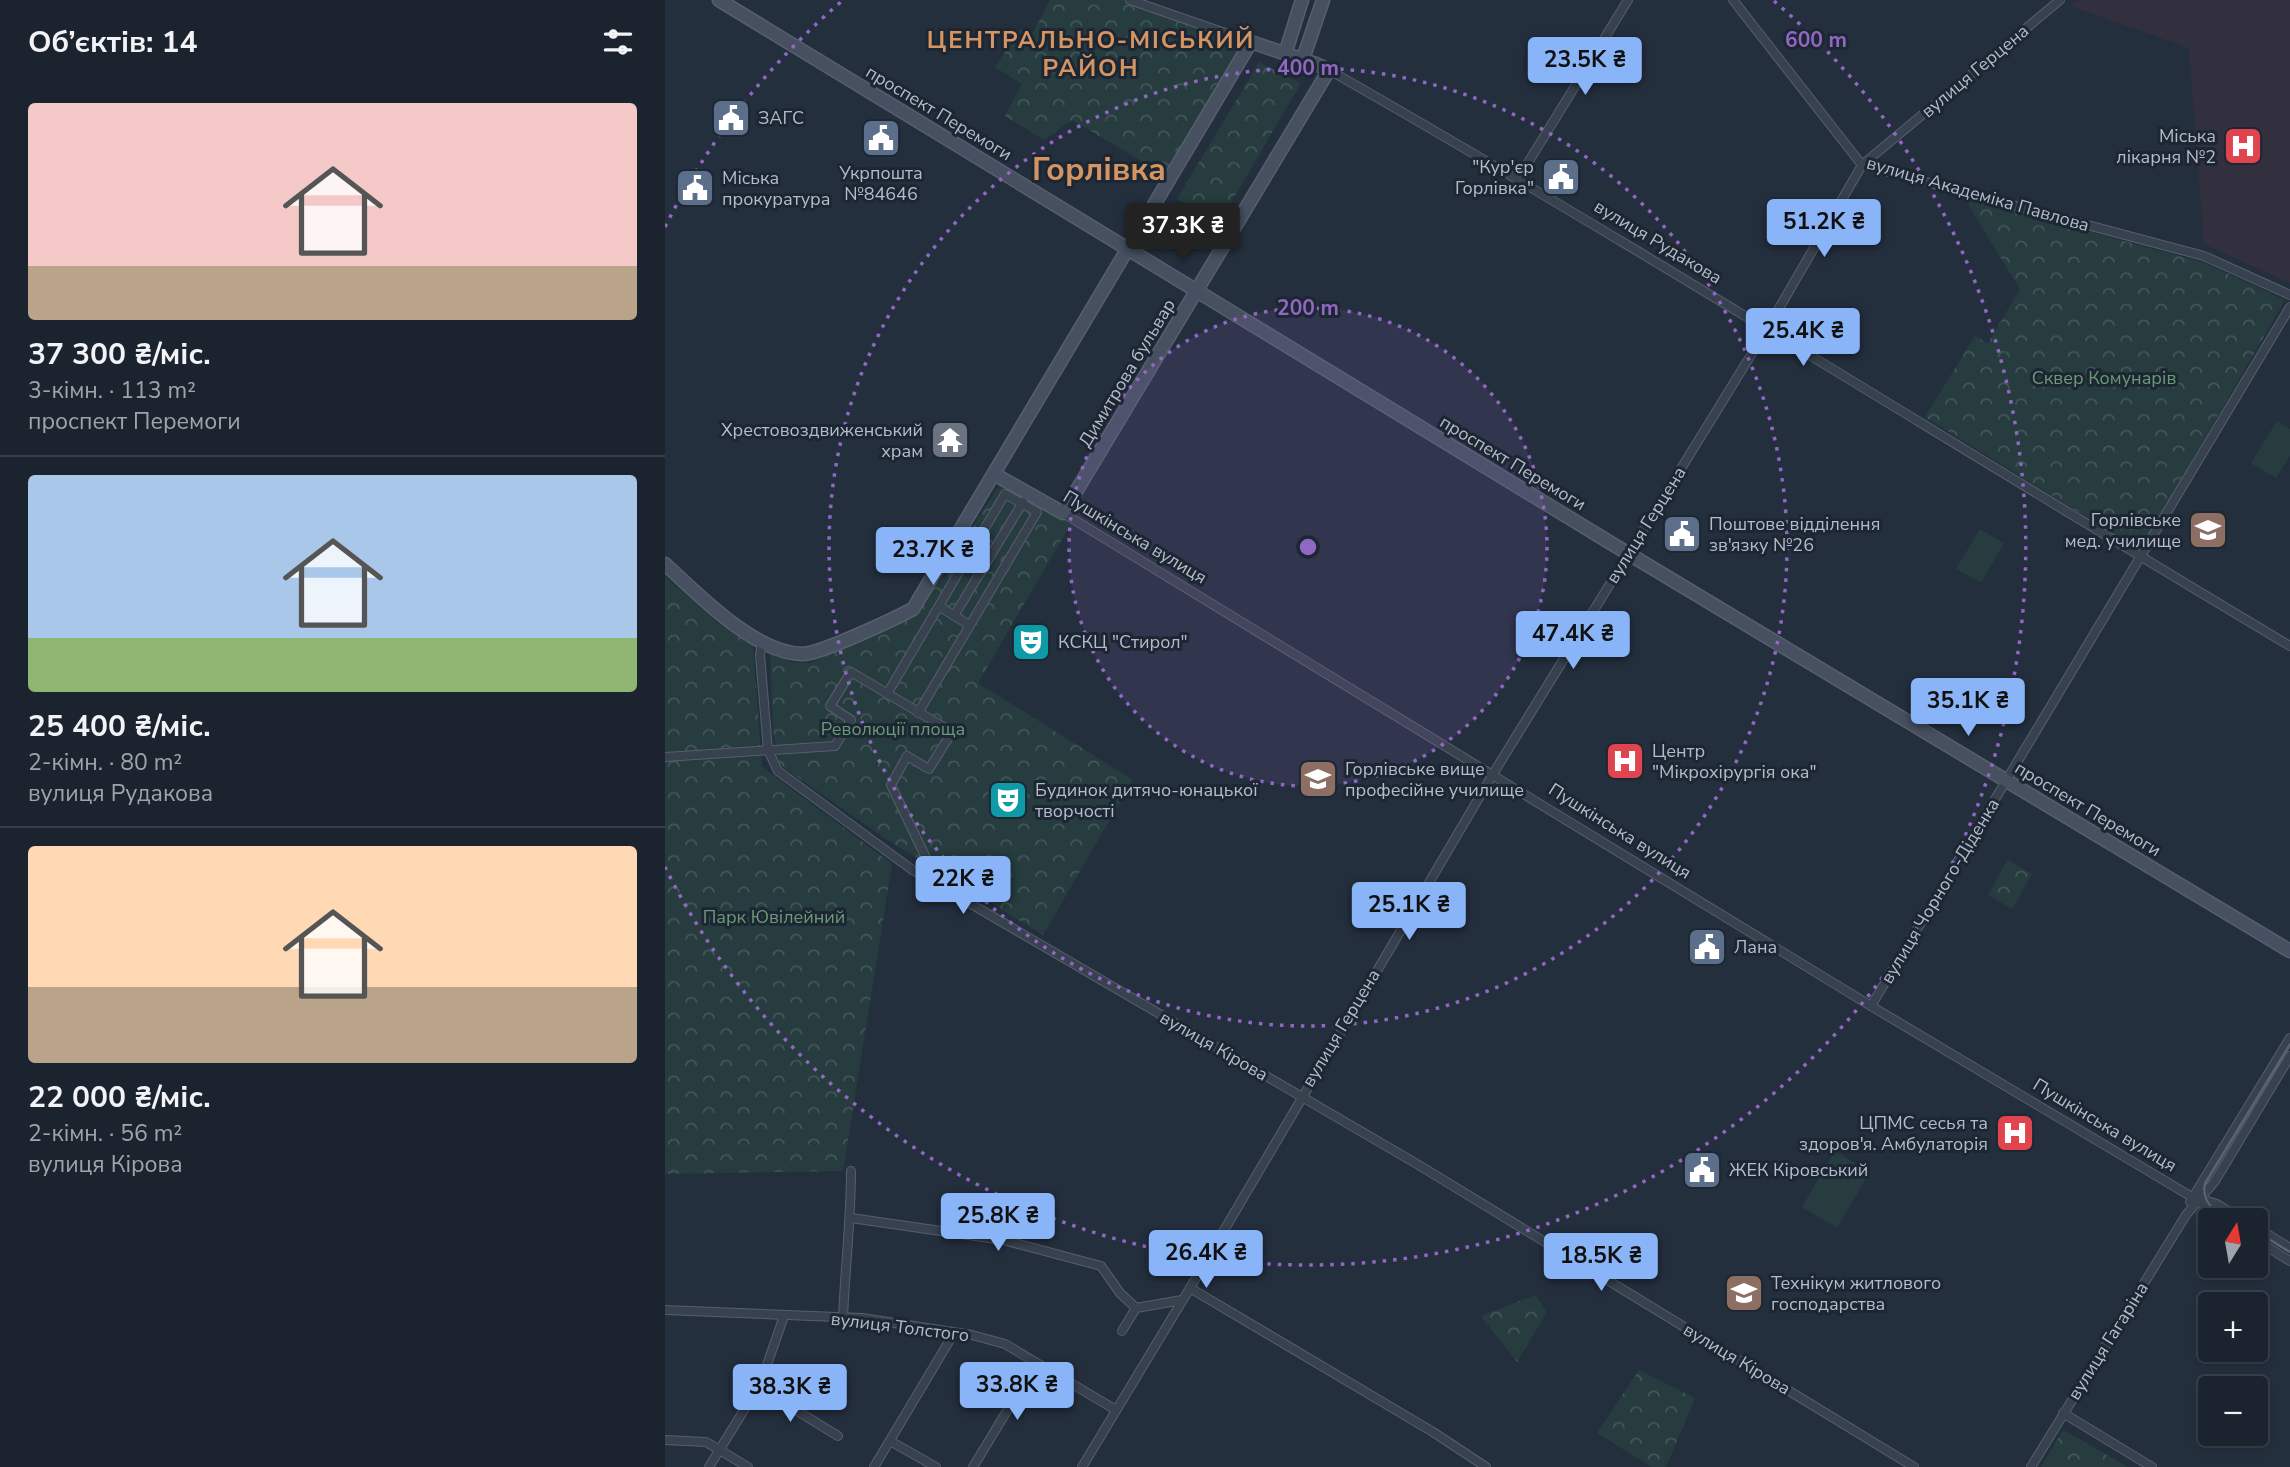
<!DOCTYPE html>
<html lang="uk">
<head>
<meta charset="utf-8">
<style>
  :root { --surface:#1b232e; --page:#242b36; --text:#f1f3f6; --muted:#a0a4aa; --line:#39404a; --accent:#8ab4f8 }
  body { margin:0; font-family:"Nunito Sans",sans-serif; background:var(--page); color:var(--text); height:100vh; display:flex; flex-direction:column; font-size:26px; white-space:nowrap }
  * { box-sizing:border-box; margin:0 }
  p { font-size:23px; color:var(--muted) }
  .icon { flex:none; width:38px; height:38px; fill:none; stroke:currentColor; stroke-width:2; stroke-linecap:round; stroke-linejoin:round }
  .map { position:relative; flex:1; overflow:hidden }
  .side { display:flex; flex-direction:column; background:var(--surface); width:665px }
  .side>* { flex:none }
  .needle { width:46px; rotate:11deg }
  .buttons { position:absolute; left:1533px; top:1208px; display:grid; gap:14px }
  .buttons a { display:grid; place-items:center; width:70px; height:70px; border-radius:7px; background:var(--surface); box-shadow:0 4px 10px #0003,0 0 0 2px var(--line); font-size:35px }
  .price { position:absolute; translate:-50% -60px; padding:0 16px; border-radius:7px; background:var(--accent); color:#111; font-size:23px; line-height:46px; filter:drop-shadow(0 2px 4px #0008) }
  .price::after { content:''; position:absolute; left:50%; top:42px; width:21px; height:16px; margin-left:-10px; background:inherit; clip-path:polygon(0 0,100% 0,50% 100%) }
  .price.current { background:#222; color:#fff }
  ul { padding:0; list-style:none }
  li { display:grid; align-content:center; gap:14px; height:371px; padding:0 28px }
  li+li { border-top:2px solid var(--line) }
  li span { display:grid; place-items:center; height:217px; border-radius:7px; color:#555 }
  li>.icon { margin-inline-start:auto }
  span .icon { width:126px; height:126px; fill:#fffc; stroke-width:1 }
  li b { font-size:30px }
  h2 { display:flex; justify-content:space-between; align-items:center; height:84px; padding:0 28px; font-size:30px }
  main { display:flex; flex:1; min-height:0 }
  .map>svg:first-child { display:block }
  .medical { fill:#32303f }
  .park { fill:url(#park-crowns) }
  .garden { fill:#263c3f }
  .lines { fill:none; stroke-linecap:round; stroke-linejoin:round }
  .street-casing { stroke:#565f6c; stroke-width:10 }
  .secondary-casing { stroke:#565f6c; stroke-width:15 }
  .street { stroke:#38414e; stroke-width:8 }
  .secondary { stroke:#465061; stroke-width:12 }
  .tram { stroke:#5a6575; stroke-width:2 }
  .ring { fill:none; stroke:#9266c3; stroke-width:3.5; stroke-dasharray:3.5 7 }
  .labels { text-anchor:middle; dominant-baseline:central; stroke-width:6; stroke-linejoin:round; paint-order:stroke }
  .street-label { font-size:18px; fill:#b4bcc9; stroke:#1d2633 }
  .poi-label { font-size:18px; fill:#b4bcc9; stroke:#1d2633; text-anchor:start }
  .park-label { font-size:18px; fill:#6b9a76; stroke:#1d2633 }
  .district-label { font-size:24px; font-weight:bold; letter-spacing:2px; fill:#d59563; stroke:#1d2633 }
  .town-label { font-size:32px; font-weight:bold; fill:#d59563; stroke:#1d2633 }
  .centre { fill:#9266c3; stroke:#1d2633; stroke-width:3.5 }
  .ring-label { font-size:21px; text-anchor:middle; font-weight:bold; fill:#9266c3; stroke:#1d2633; stroke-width:6; stroke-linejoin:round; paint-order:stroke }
</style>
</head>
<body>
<main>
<section class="side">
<h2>Об’єктів: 14<svg class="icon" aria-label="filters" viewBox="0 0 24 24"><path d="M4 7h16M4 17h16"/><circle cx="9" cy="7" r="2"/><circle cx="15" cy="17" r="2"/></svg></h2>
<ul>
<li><span style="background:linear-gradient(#f6c9c9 75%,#b9a48a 0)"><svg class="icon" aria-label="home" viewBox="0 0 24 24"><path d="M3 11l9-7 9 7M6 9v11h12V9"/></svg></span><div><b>37 300 ₴/міс.</b><p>3-кімн. · 113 m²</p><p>проспект Перемоги</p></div></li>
<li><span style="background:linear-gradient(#a9c7e8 75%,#8fb573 0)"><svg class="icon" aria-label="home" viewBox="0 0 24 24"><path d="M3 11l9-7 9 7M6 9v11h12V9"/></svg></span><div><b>25 400 ₴/міс.</b><p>2-кімн. · 80 m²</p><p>вулиця Рудакова</p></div></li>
<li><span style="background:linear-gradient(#ffd9b3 65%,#b9a48a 0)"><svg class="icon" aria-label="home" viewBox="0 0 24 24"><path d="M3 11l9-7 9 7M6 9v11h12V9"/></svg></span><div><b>22 000 ₴/міс.</b><p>2-кімн. · 56 m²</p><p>вулиця Кірова</p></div></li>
</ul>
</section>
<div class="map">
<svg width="1625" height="1467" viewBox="0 0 1625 1467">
  <defs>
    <pattern id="park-crowns" width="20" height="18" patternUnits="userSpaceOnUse" patternTransform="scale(1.75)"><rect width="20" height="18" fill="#263c3f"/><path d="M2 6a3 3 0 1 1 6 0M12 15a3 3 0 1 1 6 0" fill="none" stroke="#435659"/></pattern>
  </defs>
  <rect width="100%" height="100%" fill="#242f3e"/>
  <path class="medical" d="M1413,0H1625V283L1539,244L1524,48L1405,6Z"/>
  <g class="park">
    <path d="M385,0H471L584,39L502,176L407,120L379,140L340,116L357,84L330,67L356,29L368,33Z"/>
    <path d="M594,62L636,83L554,223L512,199Z"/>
    <path d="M1299,198L1537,262L1620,300L1475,550L1260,417L1310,336L1323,343L1355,289Z"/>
    <path d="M335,484L406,524L313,683L468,780L378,935L221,839L115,765L108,731L105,654L127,662L145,663L255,610Z"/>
    <path d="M0,577L58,627L88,646L97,767L227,864L178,1171L0,1174Z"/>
    <path d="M1342,860L1367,874L1347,909L1323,895Z"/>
    <path d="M870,1295L882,1312L852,1362L816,1316Z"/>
    <path d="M974,1370L1030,1398L1001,1467H987L932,1433Z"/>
    <path d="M1398,1430L1463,1467H1376Z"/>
  </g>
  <g class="garden">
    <path d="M1612,421L1625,429V456L1611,478L1586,463Z"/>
    <path d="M1315,529L1339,543L1316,583L1291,569Z"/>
    <path d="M1170,1151L1205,1172L1172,1228L1137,1207Z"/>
  </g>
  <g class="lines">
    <g class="street-casing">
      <g id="street">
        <path d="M465,0L586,42"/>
        <path d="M1068,0L1197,165L1539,256L1625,295"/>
        <path d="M664,70C988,255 1304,455 1625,646"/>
        <path d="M853,179L963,0"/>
        <path d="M398,513L1206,1006L1527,1197L1558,1220"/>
        <path d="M274,606L304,625"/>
        <path d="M289,616L358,502"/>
        <path d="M97,641L95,655L103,750L113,771L246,869L752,1164L1249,1467"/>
        <path d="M222,694L340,494L372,512L253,713"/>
        <path d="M0,757L170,746L186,720L165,706L186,672L287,732L264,769L242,756L226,785L274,885"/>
        <path d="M1206,1006L1625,307"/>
        <path d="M1533,1198L1552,1204L1578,1220"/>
        <path d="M1525,1202L1625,1038"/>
        <path d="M186,1218L338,1240L436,1266L455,1293L471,1308"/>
        <path d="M1591,1227L1625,1248"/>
        <path d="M1591,1240L1625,1261"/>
        <path d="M525,1288L768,1432L821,1467"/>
        <path d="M0,1310L197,1318L307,1335L340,1344L451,1410"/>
        <path d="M178,1318C180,1269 186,1220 186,1171"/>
        <path d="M457,1331L471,1308L517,1300"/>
        <path d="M93,1387L173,1436"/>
        <path d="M1398,1413L1487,1467"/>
        <path d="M0,1440L41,1442L83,1467"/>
        <path d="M225,1441L271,1467"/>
        <path d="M44,1467L96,1382L119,1316"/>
        <path d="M209,1467L289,1333"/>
        <path d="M308,1467L371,1363"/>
        <path d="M417,1467L525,1288L828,774L1102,329L1197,165L1395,0"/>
        <path d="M1366,1467L1521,1215L1550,1181L1625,1056"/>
      </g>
    </g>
    <g class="secondary-casing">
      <g id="secondary">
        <path d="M54,0L949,545L1625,951"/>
        <path d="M620,54L637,0"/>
        <path d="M638,59L658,0"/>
        <path d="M0,564C33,594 90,654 138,654C155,654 229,619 248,609L586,42L651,64L664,70L398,513L329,474"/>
      </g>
    </g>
    <use href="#street" class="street"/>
    <use href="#secondary" class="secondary"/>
    <g class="tram">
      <path d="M1565,1220C1550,1211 1536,1203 1540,1183L1625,1044"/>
      <path d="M1591,1231L1625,1252"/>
    </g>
  </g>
  <circle cx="643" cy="547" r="239" fill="#9266c3" fill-opacity=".12"/>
  <g class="ring">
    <circle cx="643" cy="547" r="239"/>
    <circle cx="643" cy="547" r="479"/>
    <path d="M0 227A718 718 0 0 1 177 1M1109 1A718 718 0 1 1 0 867"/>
  </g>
  <defs>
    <g id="civic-square" transform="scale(2.0125)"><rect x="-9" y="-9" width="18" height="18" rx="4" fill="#5c6f8a" stroke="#1d2633"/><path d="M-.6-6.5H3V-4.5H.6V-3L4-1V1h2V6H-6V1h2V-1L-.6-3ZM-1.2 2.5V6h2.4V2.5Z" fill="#fff"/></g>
    <g id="hospital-square" transform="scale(2.0125)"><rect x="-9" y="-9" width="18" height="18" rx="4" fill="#e0444e" stroke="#1d2633"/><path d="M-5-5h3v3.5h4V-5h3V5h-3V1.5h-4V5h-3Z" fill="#fff"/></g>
    <g id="temple-square" transform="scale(2.0125)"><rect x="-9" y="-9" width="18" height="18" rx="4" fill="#6b7280" stroke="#1d2633"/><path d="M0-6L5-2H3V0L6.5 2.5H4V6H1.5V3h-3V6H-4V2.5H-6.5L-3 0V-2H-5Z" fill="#fff"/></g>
    <g id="university-square" transform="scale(2.0125)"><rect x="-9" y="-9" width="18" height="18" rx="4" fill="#8d6e63" stroke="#1d2633"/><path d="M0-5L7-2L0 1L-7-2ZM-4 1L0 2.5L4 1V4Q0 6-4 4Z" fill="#fff"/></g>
    <g id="theatre-square" transform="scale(2.0125)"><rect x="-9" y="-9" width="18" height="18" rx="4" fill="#0f9aa8" stroke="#1d2633"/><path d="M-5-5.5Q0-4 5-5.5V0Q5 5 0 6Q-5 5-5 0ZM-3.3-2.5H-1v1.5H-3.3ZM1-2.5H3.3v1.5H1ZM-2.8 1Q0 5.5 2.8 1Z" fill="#fff"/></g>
  </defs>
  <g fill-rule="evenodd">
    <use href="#civic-square" x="66" y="118"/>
    <use href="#civic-square" x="216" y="138"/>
    <use href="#hospital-square" x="1578" y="146"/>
    <use href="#civic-square" x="896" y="177"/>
    <use href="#civic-square" x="30" y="188"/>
    <use href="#temple-square" x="285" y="440"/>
    <use href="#university-square" x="1543" y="530"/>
    <use href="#civic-square" x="1017" y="534"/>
    <use href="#theatre-square" x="366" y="642"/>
    <use href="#hospital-square" x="960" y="761"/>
    <use href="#university-square" x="653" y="779"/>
    <use href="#theatre-square" x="343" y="800"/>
    <use href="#civic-square" x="1042" y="947"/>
    <use href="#hospital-square" x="1350" y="1133"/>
    <use href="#civic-square" x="1037" y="1170"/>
    <use href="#university-square" x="1079" y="1293"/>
  </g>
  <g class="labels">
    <g class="street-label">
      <text transform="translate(1310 71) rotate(-40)">вулиця Герцена</text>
      <text transform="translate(274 113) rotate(31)">проспект Перемоги</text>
      <text transform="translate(1313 194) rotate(16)">вулиця Академіка Павлова</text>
      <text transform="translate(993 242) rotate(31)">вулиця Рудакова</text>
      <text transform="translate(462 373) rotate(-59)">Димитрова бульвар</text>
      <text transform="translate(848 463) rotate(31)">проспект Перемоги</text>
      <text transform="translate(981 525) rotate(-58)">вулиця Герцена</text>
      <text transform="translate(470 537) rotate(31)">Пушкінська вулиця</text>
      <text transform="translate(1423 809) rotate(31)">проспект Перемоги</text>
      <text transform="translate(955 831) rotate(32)">Пушкінська вулиця</text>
      <text transform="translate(1275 891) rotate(-59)">вулиця Чорного-Діденка</text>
      <text transform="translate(676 1028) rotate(-59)">вулиця Герцена</text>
      <text transform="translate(549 1046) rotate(30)">вулиця Кірова</text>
      <text transform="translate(1440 1125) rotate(31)">Пушкінська вулиця</text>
      <text transform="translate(235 1327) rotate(7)">вулиця Толстого</text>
      <text transform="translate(1443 1341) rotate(-58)">вулиця Гагаріна</text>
      <text transform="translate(1072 1359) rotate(31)">вулиця Кірова</text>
    </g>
    <g class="poi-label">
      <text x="93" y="118">ЗАГС</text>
      <text x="1551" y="136" text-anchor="end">Міська<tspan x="1551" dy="21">лікарня №2</tspan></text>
      <text x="869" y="167" text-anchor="end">"Кур'єр<tspan x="869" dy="21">Горлівка"</tspan></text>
      <text x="216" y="173" text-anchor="middle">Укрпошта<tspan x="216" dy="21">№84646</tspan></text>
      <text x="57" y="178">Міська<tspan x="57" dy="21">прокуратура</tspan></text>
      <text x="258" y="430" text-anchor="end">Хрестовоздвиженський<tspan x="258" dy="21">храм</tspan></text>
      <text x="1516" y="520" text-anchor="end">Горлівське<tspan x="1516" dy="21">мед. училище</tspan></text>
      <text x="1044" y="524">Поштове відділення<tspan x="1044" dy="21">зв'язку №26</tspan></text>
      <text x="393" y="642">КСКЦ "Стирол"</text>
      <text x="987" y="751">Центр<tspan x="987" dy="21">"Мікрохірургія ока"</tspan></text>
      <text x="680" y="769">Горлівське вище<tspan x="680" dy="21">професійне училище</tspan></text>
      <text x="370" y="790">Будинок дитячо-юнацької<tspan x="370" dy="21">творчості</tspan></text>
      <text x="1069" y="947">Лана</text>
      <text x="1323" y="1123" text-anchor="end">ЦПМС сесья та<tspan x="1323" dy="21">здоров'я. Амбулаторія</tspan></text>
      <text x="1064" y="1170">ЖЕК Кіровський</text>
      <text x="1106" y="1283">Технікум житлового<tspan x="1106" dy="21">господарства</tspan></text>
    </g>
    <g class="park-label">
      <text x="1439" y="378">Сквер Комунарів</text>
      <text x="228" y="729">Революції площа</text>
      <text x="109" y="917">Парк Ювілейний</text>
    </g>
    <g class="district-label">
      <text x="426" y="40">ЦЕНТРАЛЬНО-МІСЬКИЙ<tspan x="426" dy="28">РАЙОН</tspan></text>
    </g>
    <g class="town-label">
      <text x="434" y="169">Горлівка</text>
    </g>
  </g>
  <circle cx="643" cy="547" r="10" class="centre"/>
  <g class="ring-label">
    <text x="1151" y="47">600 m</text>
    <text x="643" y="75">400 m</text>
    <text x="643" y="315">200 m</text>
  </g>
</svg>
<div class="buttons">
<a><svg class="needle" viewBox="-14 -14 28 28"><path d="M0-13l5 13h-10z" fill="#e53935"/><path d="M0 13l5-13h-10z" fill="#a0a4aa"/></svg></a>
<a>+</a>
<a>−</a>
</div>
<b class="price" style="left:920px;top:97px">23.5K ₴</b>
<b class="price" style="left:1159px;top:259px">51.2K ₴</b>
<b class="price current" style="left:518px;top:263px">37.3K ₴</b>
<b class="price" style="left:1138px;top:368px">25.4K ₴</b>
<b class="price" style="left:268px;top:587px">23.7K ₴</b>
<b class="price" style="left:908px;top:671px">47.4K ₴</b>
<b class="price" style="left:1303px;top:738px">35.1K ₴</b>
<b class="price" style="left:298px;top:916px">22K ₴</b>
<b class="price" style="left:744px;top:942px">25.1K ₴</b>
<b class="price" style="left:333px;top:1253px">25.8K ₴</b>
<b class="price" style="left:541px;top:1290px">26.4K ₴</b>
<b class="price" style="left:936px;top:1293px">18.5K ₴</b>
<b class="price" style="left:352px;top:1422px">33.8K ₴</b>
<b class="price" style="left:125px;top:1424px">38.3K ₴</b>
</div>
</main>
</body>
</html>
